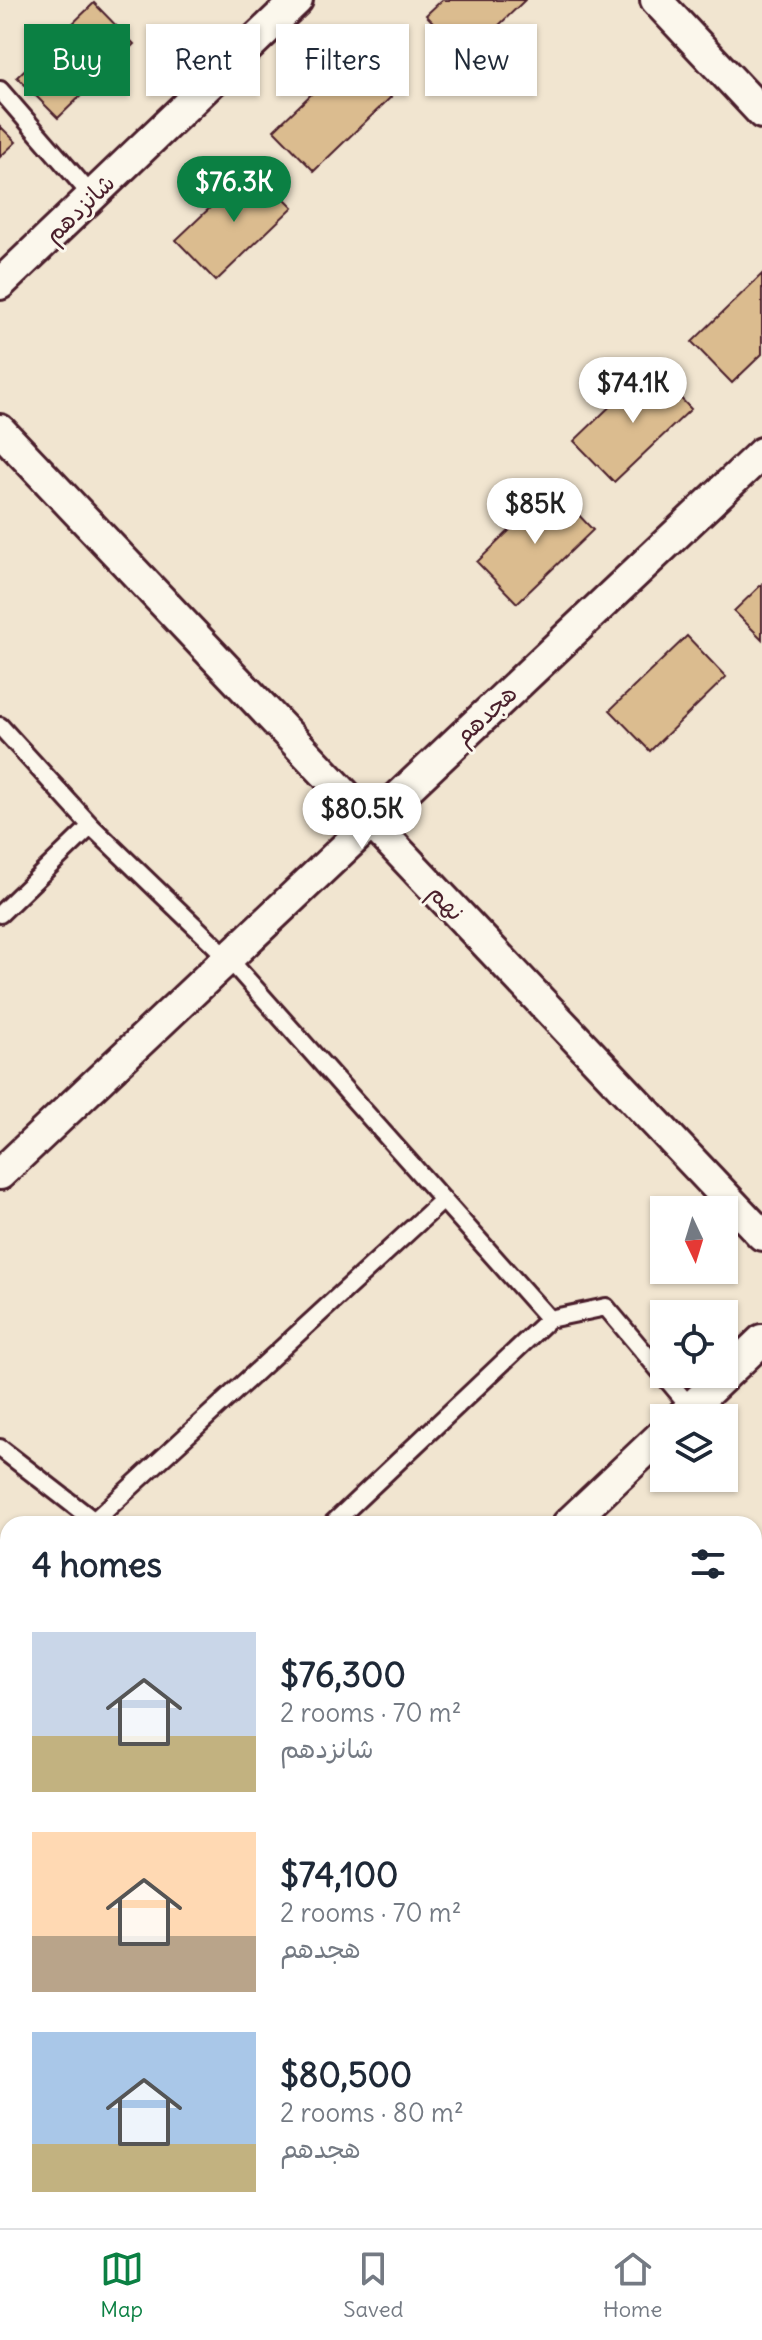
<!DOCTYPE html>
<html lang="en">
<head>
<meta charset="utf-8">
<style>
  :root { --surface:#fff; --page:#f6f6f7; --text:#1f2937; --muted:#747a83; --line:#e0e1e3; --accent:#0b8043 }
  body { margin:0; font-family:Delius,"Playpen Sans Arabic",sans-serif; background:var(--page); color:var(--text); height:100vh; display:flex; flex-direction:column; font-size:30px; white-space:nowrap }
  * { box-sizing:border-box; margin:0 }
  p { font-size:26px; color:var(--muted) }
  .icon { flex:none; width:44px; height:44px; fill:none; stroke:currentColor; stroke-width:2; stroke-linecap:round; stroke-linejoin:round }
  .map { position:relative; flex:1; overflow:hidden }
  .side { position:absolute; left:0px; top:1516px; width:762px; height:712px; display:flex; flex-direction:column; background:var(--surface); border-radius:24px 24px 0 0; box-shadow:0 2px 6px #0004 }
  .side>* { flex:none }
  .banner { position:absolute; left:24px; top:24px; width:714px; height:72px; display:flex; gap:16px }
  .needle { width:52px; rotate:176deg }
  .tools { position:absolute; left:650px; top:1196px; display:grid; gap:16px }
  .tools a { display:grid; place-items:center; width:88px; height:88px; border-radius:0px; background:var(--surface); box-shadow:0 2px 6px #0004; font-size:40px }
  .price { position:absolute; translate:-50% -68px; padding:0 18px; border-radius:28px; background:#fff; color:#222; font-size:26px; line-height:52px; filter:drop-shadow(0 2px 4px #0008) }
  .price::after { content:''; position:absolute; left:50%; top:48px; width:24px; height:18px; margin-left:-12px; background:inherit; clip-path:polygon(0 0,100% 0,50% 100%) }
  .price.on { background:var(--accent); color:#fff }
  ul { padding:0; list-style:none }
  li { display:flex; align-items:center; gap:24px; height:200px; padding:0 32px }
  li span { display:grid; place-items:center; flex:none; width:224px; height:160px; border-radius:0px; color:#555 }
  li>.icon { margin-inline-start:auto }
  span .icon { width:96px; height:96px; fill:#fffc; stroke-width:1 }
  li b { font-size:34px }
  h2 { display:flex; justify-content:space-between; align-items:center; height:96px; padding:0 32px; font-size:34px }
  .pill { padding:0 28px; border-radius:0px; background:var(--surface); box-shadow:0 2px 6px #0004; font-size:28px; line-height:72px }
  .pill.on { background:var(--accent); color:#fff }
  .tab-bar { display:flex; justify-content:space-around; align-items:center; height:112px; border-top:2px solid var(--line); background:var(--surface); font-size:22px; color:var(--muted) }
  .tab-bar a { display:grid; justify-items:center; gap:4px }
  .tab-bar .on { color:var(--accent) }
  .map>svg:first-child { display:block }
  .building { fill:#dbbc8f; stroke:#4a1f2b; stroke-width:2 }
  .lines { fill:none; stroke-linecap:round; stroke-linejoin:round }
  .service-casing { stroke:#4a1f2b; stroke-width:22 }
  .minor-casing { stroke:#4a1f2b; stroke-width:36 }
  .service { stroke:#fbf7ec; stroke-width:16 }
  .minor { stroke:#fbf7ec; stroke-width:30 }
  .labels { text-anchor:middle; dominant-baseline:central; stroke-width:6; stroke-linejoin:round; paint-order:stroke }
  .street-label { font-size:24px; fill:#4a1f2b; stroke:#fbf7ec }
</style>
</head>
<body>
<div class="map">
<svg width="762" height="2228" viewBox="0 0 762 2228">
  <rect width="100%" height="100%" fill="#f1e5d0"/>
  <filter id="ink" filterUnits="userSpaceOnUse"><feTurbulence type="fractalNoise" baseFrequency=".0125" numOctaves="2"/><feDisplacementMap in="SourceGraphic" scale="16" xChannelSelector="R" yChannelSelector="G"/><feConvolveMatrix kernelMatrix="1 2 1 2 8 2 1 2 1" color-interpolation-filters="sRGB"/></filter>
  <g filter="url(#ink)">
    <g class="building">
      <path d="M442,0H525L466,57L426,15Z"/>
      <path d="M94,3L134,44L58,118L17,77Z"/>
      <path d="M351,56L391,97L314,171L274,130Z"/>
      <path d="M0,126L16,142L0,157Z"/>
      <path d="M253,167L293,207L216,281L176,240Z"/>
      <path d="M762,274V354L732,383L692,342Z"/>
      <path d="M651,367L691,409L614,482L574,441Z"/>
      <path d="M553,488L593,530L517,603L477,562Z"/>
      <path d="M762,584V639L734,611Z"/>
      <path d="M687,636L726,677L650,751L610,710Z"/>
      <path d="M235,2220H313L305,2228H242Z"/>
    </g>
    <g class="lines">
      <g class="service-casing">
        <g id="service">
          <path d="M0,90L92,196"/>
          <path d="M0,726L91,826L228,958L549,1319L606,1307L691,1408"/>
          <path d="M0,914L91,826"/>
          <path d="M0,1448L98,1524"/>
          <path d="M95,1520L443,1200"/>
          <path d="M332,1524L549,1319"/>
          <path d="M0,2011L8,2017"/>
          <path d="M0,2167L8,2170"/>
          <path d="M163,2220L170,2228"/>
          <path d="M371,2228L380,2220"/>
        </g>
      </g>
      <g class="minor-casing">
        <g id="minor">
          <path d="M656,0L762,113"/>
          <path d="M0,284L297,0"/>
          <path d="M0,430L762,1235"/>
          <path d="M0,1174L762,453"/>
          <path d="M680,1418L762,1340"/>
          <path d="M568,1524L664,1433"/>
          <path d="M0,1743L8,1751"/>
          <path d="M754,1919L762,1927"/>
          <path d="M0,2061L8,2053"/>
        </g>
      </g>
      <use href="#service" class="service"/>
      <use href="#minor" class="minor"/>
    </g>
  </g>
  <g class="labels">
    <g class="street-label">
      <text transform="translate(79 208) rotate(-44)">شانزدهم</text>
      <text transform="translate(485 714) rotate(-43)">هجدهم</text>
      <text transform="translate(447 902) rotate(47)">نهم</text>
    </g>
  </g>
</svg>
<div class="tools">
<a><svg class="needle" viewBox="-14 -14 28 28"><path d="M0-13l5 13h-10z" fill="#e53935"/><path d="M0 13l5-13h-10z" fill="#747a83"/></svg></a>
<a><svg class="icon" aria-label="locate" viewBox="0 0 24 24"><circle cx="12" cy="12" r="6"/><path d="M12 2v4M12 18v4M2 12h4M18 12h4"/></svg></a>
<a><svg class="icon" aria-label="layers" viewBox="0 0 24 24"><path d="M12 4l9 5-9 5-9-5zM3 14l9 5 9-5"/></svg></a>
</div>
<b class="price on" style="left:234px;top:224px">$76.3K</b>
<b class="price" style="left:633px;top:425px">$74.1K</b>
<b class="price" style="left:535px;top:546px">$85K</b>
<b class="price" style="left:362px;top:851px">$80.5K</b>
<div class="banner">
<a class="pill on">Buy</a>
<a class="pill">Rent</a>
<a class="pill">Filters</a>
<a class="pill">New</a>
</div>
<section class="side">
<h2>4 homes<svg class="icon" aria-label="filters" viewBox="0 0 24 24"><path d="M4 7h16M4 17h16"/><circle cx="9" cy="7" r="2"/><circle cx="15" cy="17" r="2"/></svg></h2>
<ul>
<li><span style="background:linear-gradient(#c9d6e8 65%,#c2b280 0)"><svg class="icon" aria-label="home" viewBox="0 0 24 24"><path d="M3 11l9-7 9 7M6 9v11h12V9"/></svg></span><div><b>$76,300</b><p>2 rooms · 70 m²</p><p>شانزدهم</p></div></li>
<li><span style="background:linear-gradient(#ffd9b3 65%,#b9a48a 0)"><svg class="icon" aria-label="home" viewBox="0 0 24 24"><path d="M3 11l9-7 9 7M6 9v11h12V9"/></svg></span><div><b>$74,100</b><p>2 rooms · 70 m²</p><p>هجدهم</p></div></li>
<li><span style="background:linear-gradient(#a9c7e8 70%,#c2b280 0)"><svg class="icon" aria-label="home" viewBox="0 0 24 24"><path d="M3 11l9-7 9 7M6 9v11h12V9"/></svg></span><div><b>$80,500</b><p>2 rooms · 80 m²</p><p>هجدهم</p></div></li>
</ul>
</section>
</div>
<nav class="tab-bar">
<a class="on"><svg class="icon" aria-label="map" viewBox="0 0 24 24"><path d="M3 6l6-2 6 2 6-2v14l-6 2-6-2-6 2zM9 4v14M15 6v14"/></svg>Map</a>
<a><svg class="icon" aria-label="saved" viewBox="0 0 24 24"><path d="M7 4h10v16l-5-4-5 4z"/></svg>Saved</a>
<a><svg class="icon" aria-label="home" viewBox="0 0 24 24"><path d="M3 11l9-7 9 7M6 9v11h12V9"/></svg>Home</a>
</nav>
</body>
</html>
